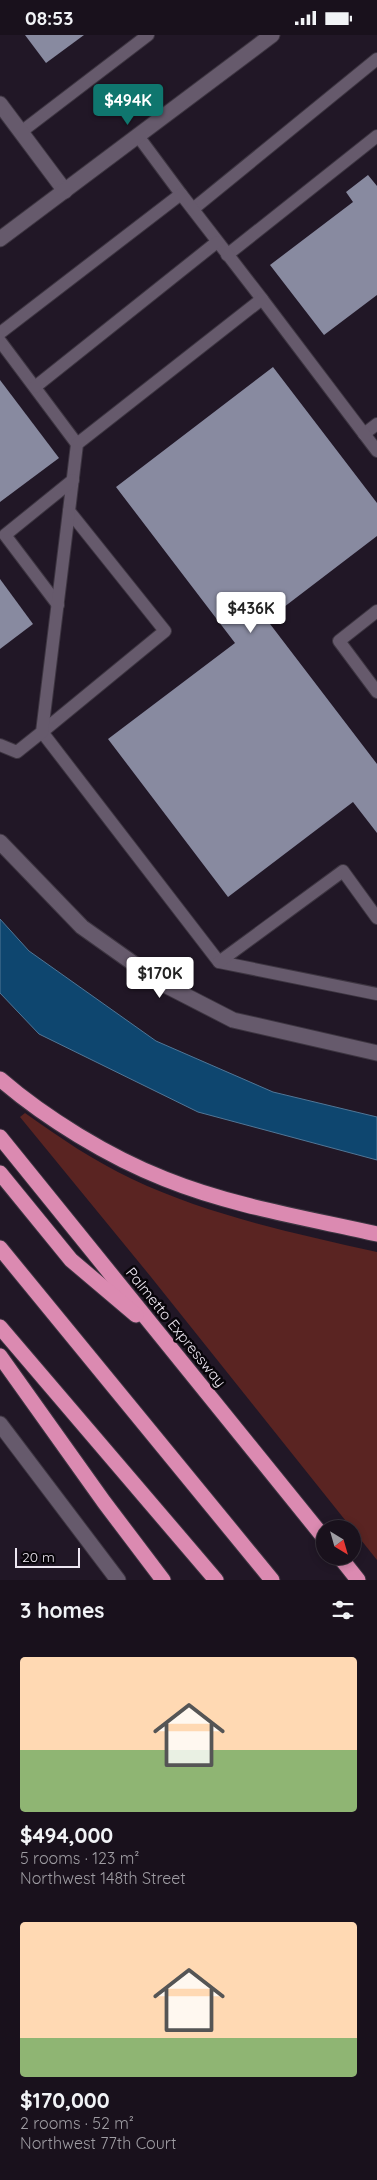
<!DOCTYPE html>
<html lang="en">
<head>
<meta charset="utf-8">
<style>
  :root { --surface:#19111c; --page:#221a25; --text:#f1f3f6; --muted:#9f9da3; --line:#37313b; --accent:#0f766e }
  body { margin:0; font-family:Quicksand,sans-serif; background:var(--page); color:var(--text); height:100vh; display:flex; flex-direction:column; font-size:19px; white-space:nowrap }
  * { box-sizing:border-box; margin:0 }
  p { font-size:16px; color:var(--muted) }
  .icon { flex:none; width:28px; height:28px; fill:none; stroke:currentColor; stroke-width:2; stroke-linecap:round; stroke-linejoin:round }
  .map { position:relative; height:1545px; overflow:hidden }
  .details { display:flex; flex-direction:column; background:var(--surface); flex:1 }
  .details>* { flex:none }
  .needle { width:32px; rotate:143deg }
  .fabs { position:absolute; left:316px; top:1485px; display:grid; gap:10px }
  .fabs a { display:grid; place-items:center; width:45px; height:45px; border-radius:50%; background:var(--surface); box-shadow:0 2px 8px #0003,0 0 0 1px var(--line); font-size:25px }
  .scale { position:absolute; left:15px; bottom:12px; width:65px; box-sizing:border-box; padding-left:5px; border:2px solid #ede6f1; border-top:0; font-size:14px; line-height:18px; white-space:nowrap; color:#ede6f1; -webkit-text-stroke:4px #08050a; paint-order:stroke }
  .price { position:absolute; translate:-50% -42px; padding:0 11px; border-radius:5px; background:#fff; color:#222; font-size:16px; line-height:32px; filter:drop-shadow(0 1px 2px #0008) }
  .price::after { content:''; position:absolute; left:50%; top:30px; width:15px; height:11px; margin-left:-8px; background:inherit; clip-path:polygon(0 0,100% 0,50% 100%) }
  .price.current { background:var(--accent); color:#fff }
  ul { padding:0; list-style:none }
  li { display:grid; align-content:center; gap:10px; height:265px; padding:0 20px }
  li span { display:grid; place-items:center; height:155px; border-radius:5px; color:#555 }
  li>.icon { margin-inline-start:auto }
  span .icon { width:90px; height:90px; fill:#fffc; stroke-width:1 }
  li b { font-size:21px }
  h2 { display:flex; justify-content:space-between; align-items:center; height:60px; padding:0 20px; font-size:21px }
  .status { display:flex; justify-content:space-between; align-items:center; height:35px; padding:0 25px; background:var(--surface); direction:ltr }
  .status svg { height:14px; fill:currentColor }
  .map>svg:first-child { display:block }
  .green { fill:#5a2422 }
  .water { fill:#0e466f; stroke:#517696 }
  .building { fill:#888aa0 }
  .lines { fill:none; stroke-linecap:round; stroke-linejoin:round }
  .lane-casing { stroke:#3d3541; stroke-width:14 }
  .street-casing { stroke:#3d3541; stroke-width:17 }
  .highway-casing { stroke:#3d3541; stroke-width:17 }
  .lane { stroke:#665a6c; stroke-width:12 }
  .street { stroke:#665a6c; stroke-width:15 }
  .highway { stroke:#db8ab1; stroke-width:15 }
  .labels { text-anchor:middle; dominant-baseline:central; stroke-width:5; stroke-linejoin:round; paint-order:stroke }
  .street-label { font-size:15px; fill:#ede6f1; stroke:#08050a }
</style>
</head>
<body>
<div class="status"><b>08:53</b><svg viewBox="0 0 49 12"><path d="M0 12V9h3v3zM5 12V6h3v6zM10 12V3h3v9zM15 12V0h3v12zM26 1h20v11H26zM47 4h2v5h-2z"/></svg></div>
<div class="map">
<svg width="377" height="1545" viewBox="0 0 377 1545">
  <rect width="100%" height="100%" fill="#211726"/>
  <path class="green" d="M25,1078C60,1103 94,1126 132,1144C210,1181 294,1198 377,1217V1525L151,1242L20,1082Z"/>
  <path class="water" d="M0,884L29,916L156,1006L273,1057L377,1082V1125L198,1077L39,999L0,958Z"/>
  <g class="building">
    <path d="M25,0H84L46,28Z"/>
    <path d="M368,140L377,151V260L324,300L270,230L353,167L346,157Z"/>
    <path d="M273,332L377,468V501L267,585L377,729V798L353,767L228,862L108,704L235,608L116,452Z"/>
    <path d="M0,345L59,423L0,467Z"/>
    <path d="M0,544L33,589L0,614Z"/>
  </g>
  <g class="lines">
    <g class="lane-casing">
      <g id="lane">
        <path d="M21,97L148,0"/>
        <path d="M138,101L181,159"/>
        <path d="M193,174L377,24"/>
        <path d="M227,220L377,101"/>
        <path d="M0,298L181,159L262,264"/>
        <path d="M0,306L77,409"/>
        <path d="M35,352L217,207"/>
        <path d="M364,399L377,389"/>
        <path d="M377,416L262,264L77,409L69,476L165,596L42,697L219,927L377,959"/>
        <path d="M58,570L5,500L73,445"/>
        <path d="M377,576L339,606L377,657"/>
        <path d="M0,710L17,717L42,697L69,476"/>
        <path d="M219,927L343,836L377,883"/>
      </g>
    </g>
    <g class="street-casing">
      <g id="street">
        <path d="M0,69L65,156"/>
        <path d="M0,204L272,0"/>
        <path d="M0,807L82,892L161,948L233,985L377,1018"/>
        <path d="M0,1389L118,1545"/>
      </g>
    </g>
    <g class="highway-casing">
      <g id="highway">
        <path d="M0,1044C45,1083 109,1122 165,1144C232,1171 306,1183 377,1199"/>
        <path d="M0,1102L325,1504"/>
        <path d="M0,1138L71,1225L136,1280"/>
        <path d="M0,1213L272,1545"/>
        <path d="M0,1292L216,1545"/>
        <path d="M0,1321L104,1467L163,1545"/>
        <path d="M339,1521L358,1545"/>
      </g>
    </g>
    <use href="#lane" class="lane"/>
    <use href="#street" class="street"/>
    <use href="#highway" class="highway"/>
  </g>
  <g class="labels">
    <g class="street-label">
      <text transform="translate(176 1292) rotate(51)">Palmetto Expressway</text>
    </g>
  </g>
</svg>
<div class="fabs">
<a><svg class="needle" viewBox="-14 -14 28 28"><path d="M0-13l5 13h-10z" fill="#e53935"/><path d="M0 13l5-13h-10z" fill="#9f9da3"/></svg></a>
</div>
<div class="scale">20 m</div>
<b class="price current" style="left:128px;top:91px">$494K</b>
<b class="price" style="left:251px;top:599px">$436K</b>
<b class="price" style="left:160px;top:964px">$170K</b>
</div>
<section class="details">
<h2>3 homes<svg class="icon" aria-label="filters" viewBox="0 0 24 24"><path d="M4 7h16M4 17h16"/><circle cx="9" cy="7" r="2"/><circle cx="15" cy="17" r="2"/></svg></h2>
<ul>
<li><span style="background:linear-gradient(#ffd9b3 60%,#8fb573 0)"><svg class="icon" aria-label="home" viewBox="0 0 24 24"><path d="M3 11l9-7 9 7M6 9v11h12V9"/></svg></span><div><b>$494,000</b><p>5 rooms · 123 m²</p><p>Northwest 148th Street</p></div></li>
<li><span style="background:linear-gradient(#ffd9b3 75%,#8fb573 0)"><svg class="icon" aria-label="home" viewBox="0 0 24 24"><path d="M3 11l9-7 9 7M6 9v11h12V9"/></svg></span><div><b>$170,000</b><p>2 rooms · 52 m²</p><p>Northwest 77th Court</p></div></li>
</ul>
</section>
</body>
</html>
